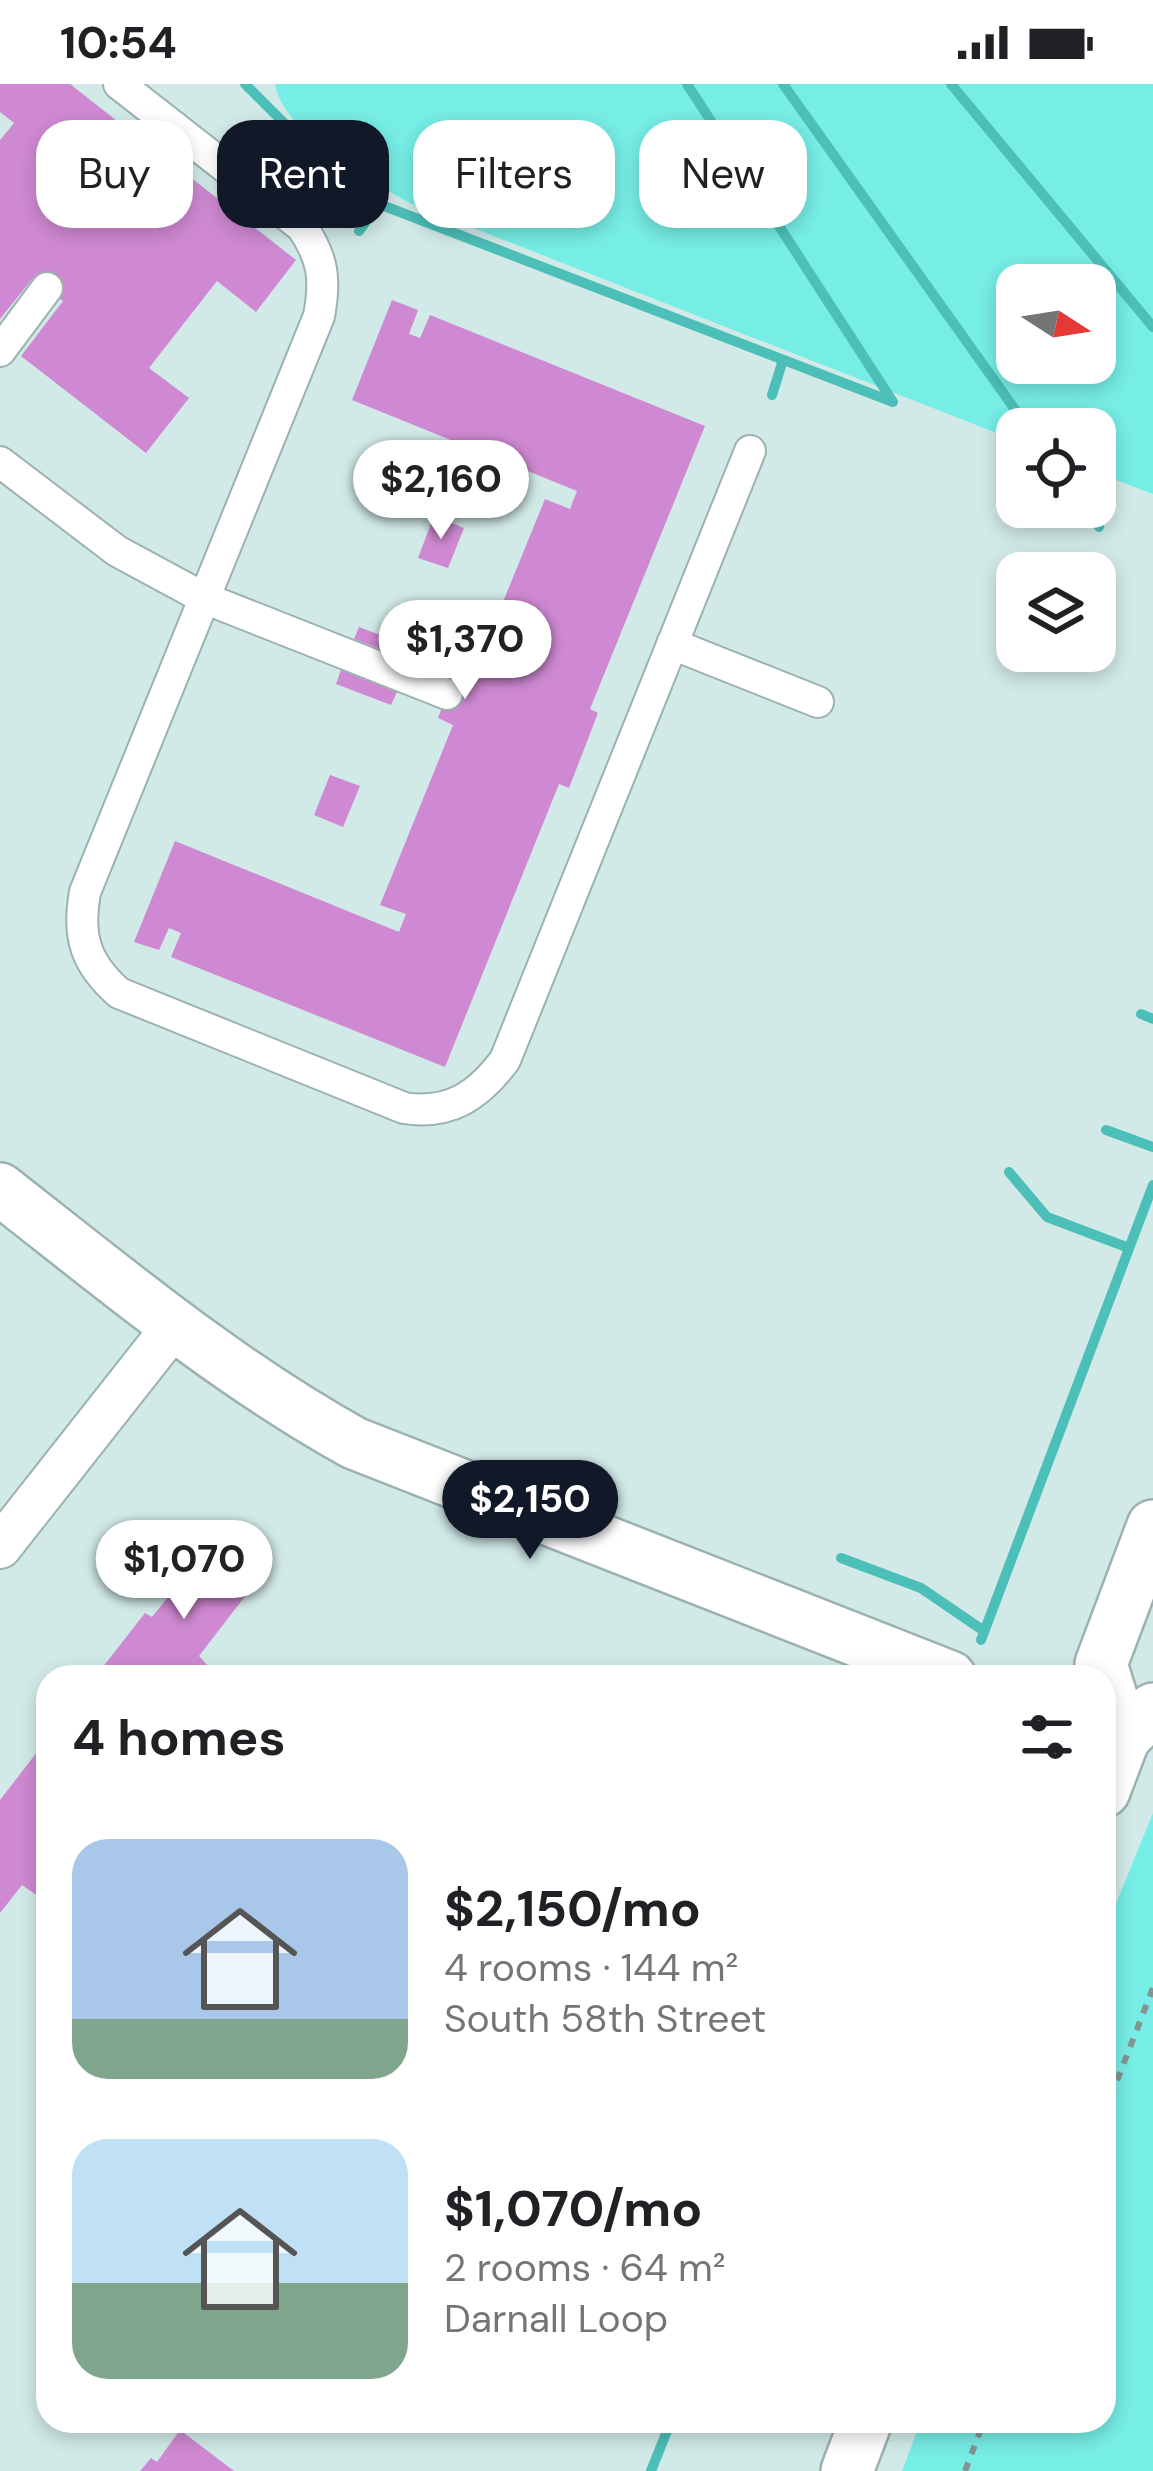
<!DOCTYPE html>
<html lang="en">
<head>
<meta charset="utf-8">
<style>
  :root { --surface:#fff; --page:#f2f2f2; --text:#202124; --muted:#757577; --accent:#111827 }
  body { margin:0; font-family:"DM Sans",sans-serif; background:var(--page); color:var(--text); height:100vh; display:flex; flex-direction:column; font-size:45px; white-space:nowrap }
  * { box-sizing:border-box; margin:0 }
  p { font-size:39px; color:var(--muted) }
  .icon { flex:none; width:66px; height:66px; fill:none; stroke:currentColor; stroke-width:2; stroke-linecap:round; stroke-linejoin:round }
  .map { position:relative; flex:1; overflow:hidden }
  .side { position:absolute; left:36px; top:1581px; width:1080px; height:768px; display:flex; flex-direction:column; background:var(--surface); border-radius:36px; box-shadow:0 6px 18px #0003 }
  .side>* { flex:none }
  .hud { position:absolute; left:36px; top:36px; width:1083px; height:108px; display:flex; gap:24px }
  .needle { width:78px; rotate:102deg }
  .tools { position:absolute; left:996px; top:180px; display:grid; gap:24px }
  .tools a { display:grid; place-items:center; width:120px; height:120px; border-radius:24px; background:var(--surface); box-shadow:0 6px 18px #0003; font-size:60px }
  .price { position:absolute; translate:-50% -102px; padding:0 27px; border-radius:42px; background:#fff; color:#222; font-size:39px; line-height:78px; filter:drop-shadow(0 3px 6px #0008) }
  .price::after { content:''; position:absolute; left:50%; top:72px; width:36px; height:27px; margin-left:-18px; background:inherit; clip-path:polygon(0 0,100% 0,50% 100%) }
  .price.selected { background:var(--accent); color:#fff }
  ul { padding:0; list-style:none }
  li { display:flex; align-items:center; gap:36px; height:300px; padding:0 36px }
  li span { display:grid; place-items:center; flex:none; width:336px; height:240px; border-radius:36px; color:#555 }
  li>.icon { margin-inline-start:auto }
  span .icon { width:144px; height:144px; fill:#fffc; stroke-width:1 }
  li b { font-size:51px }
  h2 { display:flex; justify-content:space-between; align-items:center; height:144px; padding:0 36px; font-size:51px }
  .pill { padding:0 42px; border-radius:36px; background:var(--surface); box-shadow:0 6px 18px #0003; font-size:42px; line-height:108px }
  .pill.selected { background:var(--accent); color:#fff }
  .status { display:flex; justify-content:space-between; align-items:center; height:84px; padding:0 60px; background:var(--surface); direction:ltr }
  .status svg { height:33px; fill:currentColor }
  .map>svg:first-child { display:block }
  .green { fill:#76ede5; fill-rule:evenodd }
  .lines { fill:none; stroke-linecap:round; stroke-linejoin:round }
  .stream { stroke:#4cbfb8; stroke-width:10 }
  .building { fill:#cf89d2 }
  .pedestrian-casing { stroke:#9bb2b0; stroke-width:34 }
  .minor-casing { stroke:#9bb2b0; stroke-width:46 }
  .tertiary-casing { stroke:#9bb2b0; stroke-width:56 }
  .path { stroke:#839593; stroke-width:6; stroke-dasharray:9 9; stroke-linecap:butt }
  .pedestrian { stroke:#fff; stroke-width:30 }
  .minor { stroke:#fff; stroke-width:42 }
  .tertiary { stroke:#fff; stroke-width:51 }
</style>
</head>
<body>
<div class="status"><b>10:54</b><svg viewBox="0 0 49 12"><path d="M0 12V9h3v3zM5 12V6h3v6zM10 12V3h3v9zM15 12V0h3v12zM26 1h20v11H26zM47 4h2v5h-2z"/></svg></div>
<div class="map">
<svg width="1153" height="2387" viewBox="0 0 1153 2387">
  <rect width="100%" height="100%" fill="#d1eae8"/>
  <g class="green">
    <path d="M275,0H1153V410L1095,388V345H1017V357L412,120C373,99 281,46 275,0ZM1017,201H1095V279H1017Z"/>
    <path d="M1153,1729V2387H902L921,2337H1104V1849Z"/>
  </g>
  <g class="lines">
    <g class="stream">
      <path d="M245,0L336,91L379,120L893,318L687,0"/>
      <path d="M783,0L1029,345"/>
      <path d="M951,0L1153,243"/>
      <path d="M359,147L379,120"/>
      <path d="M772,311L783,276"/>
      <path d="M1085,423L1099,443"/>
      <path d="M1141,930L1153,935"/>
      <path d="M1106,1046L1153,1063"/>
      <path d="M1009,1088L1047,1133L1129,1164"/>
      <path d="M841,1474L921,1504L984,1547"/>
      <path d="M981,1556L1153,1101"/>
      <path d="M651,2387L671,2337"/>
    </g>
  </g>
  <g class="building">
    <path d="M0,0H70L140,55L106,98L137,122L171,78L296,176L256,228L217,197L149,284L189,314L146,369L21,272L63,217L33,194L0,235V56L14,39L0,28Z"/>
    <path d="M392,216L418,226L409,250L420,254L430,231L705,342L590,625L598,629L569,704L559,700L445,983L171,873L181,849L169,844L159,866L134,858L175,757L399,848L406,830L380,821L453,641L438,634L447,610L457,587L472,594L545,415L570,425L577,407L352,316Z"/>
    <path d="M434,432L464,444L448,484L418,474Z"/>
    <path d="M359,543L414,564L409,576L354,555Z"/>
    <path d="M341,586L397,608L391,621L336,600Z"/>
    <path d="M330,691L360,702L343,743L314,731Z"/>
    <path d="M213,1457L259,1494L199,1572L218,1593H95L145,1529L152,1533Z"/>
    <path d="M48,1654V1813L45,1817L22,1801L0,1829V1716Z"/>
    <path d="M180,2346L234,2387H140L151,2374L157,2378Z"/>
  </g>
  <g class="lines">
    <g class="pedestrian-casing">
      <g id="pedestrian">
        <path d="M119,0L302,143C323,174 326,195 319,232L85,808C77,852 85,879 119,909L404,1024C450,1031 478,1012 505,976L750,367"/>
        <path d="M122,110L174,43"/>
        <path d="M0,267L47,204"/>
        <path d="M0,378L117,467L204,514L447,610"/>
        <path d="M672,560L818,618"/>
      </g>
    </g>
    <g class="minor-casing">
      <path id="minor" d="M0,1463L174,1242"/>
    </g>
    <g class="tertiary-casing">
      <g id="tertiary">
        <path d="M0,1105C115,1195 226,1288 354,1359L950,1593"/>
        <path d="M1124,1654L1101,1580L1153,1442"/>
        <path d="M1104,1707L1124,1654L1153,1625"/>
        <path d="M847,2387L866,2337"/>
      </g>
    </g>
    <g class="path">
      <path d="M1104,2030L1153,1904"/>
      <path d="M965,2387L984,2337"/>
    </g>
    <use href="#pedestrian" class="pedestrian"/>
    <use href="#minor" class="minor"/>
    <use href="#tertiary" class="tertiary"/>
  </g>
</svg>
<div class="tools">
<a><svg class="needle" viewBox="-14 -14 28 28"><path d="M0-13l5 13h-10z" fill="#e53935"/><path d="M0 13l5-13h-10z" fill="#757577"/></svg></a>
<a><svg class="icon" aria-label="locate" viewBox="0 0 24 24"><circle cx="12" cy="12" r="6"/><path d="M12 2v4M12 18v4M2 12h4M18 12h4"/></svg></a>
<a><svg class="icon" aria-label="layers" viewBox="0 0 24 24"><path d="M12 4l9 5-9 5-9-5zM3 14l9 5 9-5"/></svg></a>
</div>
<b class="price" style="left:441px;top:458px">$2,160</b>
<b class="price" style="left:465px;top:618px">$1,370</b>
<b class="price selected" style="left:530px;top:1478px">$2,150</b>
<b class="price" style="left:184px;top:1538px">$1,070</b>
<div class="hud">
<a class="pill">Buy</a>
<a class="pill selected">Rent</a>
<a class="pill">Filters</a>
<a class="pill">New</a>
</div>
<section class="side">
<h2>4 homes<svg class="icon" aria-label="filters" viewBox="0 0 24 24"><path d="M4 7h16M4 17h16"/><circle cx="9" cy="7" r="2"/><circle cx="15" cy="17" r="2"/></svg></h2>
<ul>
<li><span style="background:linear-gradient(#a9c7e8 75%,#7fa58c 0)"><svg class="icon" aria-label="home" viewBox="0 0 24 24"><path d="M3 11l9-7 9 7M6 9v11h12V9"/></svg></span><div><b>$2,150/mo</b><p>4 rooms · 144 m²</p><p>South 58th Street</p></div></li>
<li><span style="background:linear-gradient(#bfe0f5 60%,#7fa58c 0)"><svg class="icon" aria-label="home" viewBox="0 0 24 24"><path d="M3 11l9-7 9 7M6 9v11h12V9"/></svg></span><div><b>$1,070/mo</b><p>2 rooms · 64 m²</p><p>Darnall Loop</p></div></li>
</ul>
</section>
</div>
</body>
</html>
